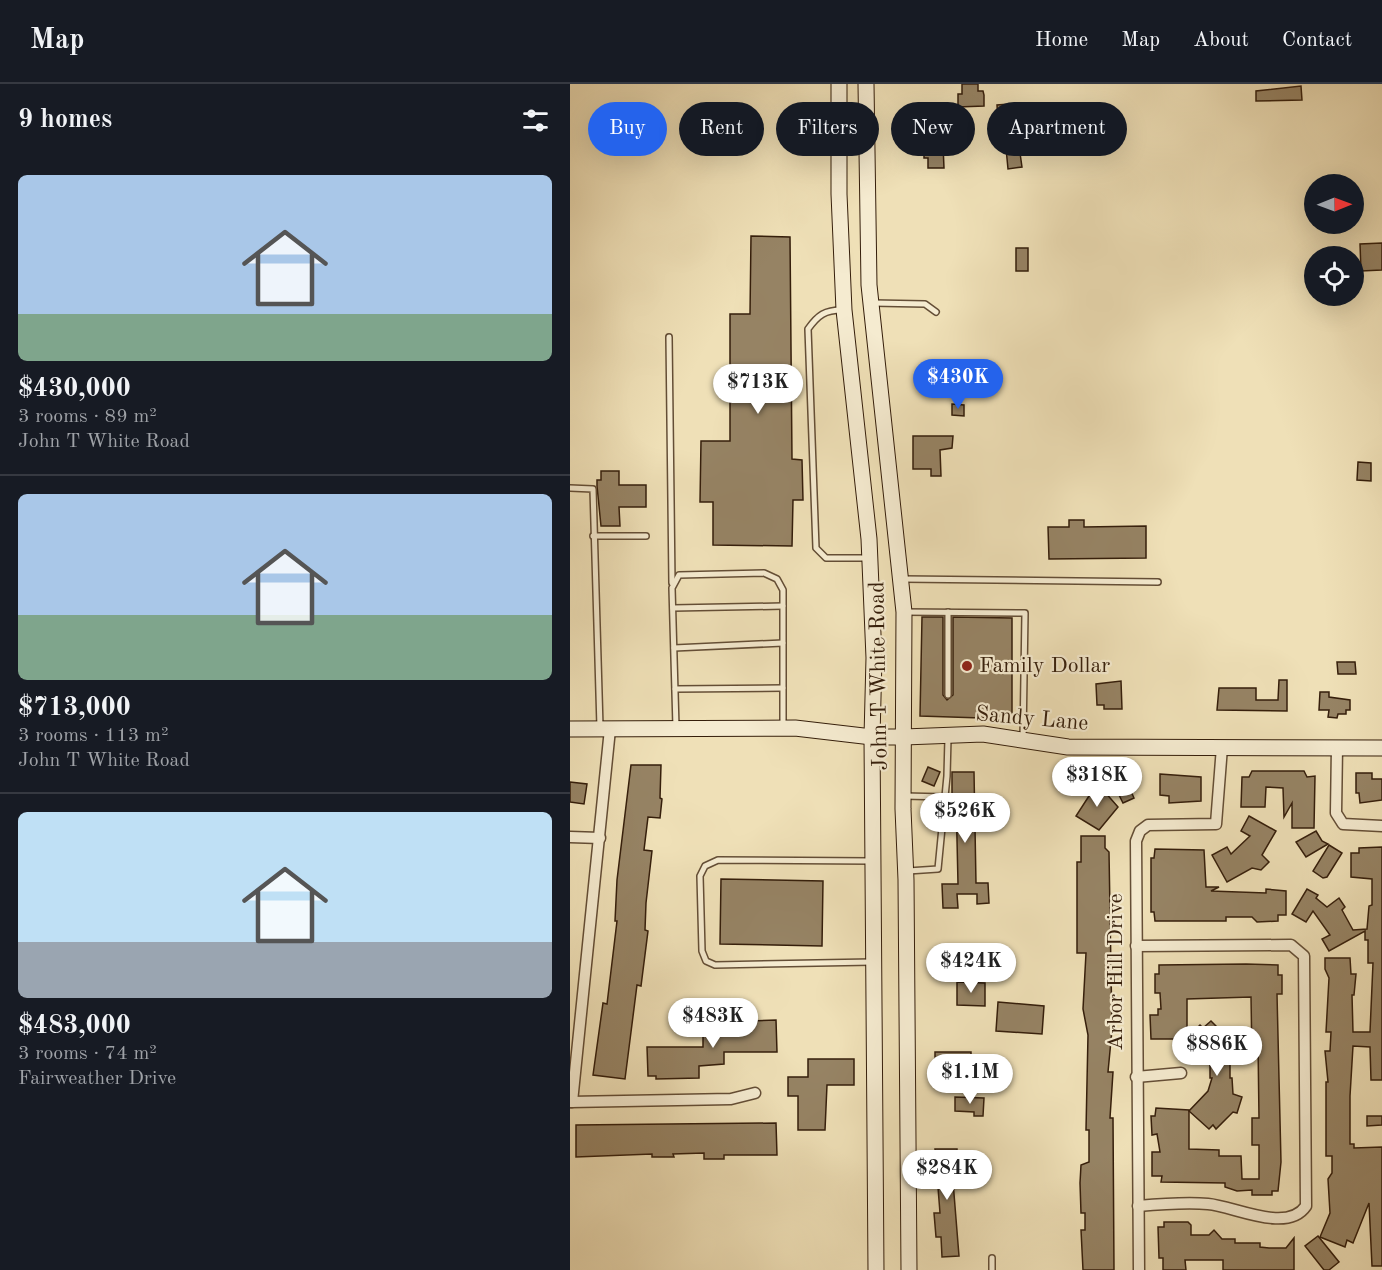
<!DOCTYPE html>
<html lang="en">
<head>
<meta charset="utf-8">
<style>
  :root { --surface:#171b24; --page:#242831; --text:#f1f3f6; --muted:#9ea1a6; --line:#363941; --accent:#2563eb }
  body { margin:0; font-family:"Old Standard TT",serif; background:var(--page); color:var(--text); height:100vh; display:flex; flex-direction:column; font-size:22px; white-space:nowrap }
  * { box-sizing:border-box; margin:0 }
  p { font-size:20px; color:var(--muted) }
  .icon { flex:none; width:33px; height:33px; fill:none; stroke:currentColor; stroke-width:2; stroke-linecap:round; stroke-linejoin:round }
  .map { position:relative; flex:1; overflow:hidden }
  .details { display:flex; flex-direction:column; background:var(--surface); width:570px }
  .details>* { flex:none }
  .banner { position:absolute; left:18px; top:18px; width:570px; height:54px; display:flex; gap:12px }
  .needle { width:39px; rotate:89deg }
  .controls { position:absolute; left:734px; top:90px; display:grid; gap:12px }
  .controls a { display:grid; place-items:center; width:60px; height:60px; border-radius:50%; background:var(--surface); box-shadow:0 6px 24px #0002; font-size:30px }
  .price { position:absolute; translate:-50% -51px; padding:0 14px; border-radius:21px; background:#fff; color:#222; font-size:20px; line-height:39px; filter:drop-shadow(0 2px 3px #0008) }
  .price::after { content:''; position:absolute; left:50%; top:36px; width:18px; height:14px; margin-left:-9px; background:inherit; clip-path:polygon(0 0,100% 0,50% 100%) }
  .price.on { background:var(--accent); color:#fff }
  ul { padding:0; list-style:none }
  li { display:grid; align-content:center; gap:12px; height:318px; padding:0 18px }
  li+li { border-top:2px solid var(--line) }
  li span { display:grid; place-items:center; height:186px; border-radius:9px; color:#555 }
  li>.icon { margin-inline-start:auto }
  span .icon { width:108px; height:108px; fill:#fffc; stroke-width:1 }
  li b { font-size:26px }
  h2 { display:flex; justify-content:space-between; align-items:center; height:72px; padding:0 18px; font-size:26px }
  .pill { padding:0 21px; border-radius:27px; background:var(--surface); box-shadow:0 6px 24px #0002; font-size:21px; line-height:54px }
  .pill.on { background:var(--accent); color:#fff }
  header { display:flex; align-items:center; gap:36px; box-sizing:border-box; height:84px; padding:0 30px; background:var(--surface); border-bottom:2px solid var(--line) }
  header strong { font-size:28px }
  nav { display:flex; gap:33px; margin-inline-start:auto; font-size:21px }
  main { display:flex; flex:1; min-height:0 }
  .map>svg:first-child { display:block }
  .building { fill:#968364; stroke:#351e0b; stroke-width:1.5 }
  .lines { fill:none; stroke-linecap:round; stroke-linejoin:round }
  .lane-casing { stroke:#644e36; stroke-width:8 }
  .street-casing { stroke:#644e36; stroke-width:13 }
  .secondary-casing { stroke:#351e0b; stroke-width:17 }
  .lane { stroke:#f5ebd0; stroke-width:5 }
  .street { stroke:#f5ebd0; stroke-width:10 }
  .secondary { stroke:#f5ebd0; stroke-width:15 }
  .poi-dot { fill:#8f2418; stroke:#f5ebd0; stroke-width:2 }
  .labels { text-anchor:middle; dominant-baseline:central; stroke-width:4.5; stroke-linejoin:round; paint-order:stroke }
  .poi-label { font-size:22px; fill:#351e0b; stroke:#f5ebd0; text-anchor:start }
  .street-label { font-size:22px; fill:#351e0b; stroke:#f5ebd0 }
</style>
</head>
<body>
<header>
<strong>Map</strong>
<nav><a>Home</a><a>Map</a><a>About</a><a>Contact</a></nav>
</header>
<main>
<section class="details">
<h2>9 homes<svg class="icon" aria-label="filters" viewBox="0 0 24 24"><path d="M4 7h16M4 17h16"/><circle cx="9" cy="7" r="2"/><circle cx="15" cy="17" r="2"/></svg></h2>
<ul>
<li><span style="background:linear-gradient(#a9c7e8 75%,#7fa58c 0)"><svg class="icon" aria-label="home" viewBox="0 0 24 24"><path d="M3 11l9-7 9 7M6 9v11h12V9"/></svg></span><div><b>$430,000</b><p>3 rooms · 89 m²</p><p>John T White Road</p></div></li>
<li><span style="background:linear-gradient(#a9c7e8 65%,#7fa58c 0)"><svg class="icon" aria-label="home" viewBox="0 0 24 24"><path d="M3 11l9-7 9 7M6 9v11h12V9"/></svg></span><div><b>$713,000</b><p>3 rooms · 113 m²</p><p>John T White Road</p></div></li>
<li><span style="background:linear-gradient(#bfe0f5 70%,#9aa5b1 0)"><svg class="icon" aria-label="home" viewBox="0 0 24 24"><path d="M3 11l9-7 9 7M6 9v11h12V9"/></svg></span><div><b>$483,000</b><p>3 rooms · 74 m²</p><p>Fairweather Drive</p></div></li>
</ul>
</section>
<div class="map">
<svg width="812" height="1186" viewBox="0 0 812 1186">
  <rect width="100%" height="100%" fill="#efe0b7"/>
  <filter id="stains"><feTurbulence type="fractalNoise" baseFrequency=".00333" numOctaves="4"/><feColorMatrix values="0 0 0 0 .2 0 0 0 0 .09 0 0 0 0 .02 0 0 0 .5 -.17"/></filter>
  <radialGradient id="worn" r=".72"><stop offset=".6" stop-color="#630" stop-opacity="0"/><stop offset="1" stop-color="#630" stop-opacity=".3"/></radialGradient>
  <g class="building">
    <path d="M392,0H408V7H413L414,11V22L388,23V10H392Z"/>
    <path d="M731,2L732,16L686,17V7Z"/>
    <path d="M40,20H66L67,41H62L61,62H43L44,45L39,46Z"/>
    <path d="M439,20V36L428,37L427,21Z"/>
    <path d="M358,57H369V61H373L374,84H358V74H354V59Z"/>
    <path d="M449,62L452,83L438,85L436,64Z"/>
    <path d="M181,152L220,153L222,375L232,376L233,416H223L222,462L143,461V418H130L131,357H160V230H180Z"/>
    <path d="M812,159V186L791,187L790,160Z"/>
    <rect x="446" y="164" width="12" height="23"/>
    <path d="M359,289H373L374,308L360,309Z"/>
    <path d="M382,320L394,321V332L382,331Z"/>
    <path d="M343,352H383L382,364L370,366L371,392H361V385H343Z"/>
    <path d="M788,378L801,379V397L787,396Z"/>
    <path d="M31,387H49V401H76V423H49L50,442H31L27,402V396H31Z"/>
    <path d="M499,436H514V443L576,442V474L479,475L478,443H499Z"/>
    <path d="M352,533H373V611L377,616L383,611V533L442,534V635L350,632Z"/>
    <path d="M767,578H785L786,590H768Z"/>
    <path d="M709,596H717V627L647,626L649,604H686V616H708Z"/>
    <path d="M551,597L552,625H534V621H527L526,600Z"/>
    <path d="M750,608H759V613L780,616V626H776V630H768L767,634L758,633L759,626H749Z"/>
    <path d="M61,681H91L90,714L92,715L90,734L78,733L74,766L82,767L76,819L75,846L78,847L71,902L67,901L55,995L23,991L33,919L37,920L47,837H45L47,796Z"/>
    <path d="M358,683L370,688L364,702L352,697Z"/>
    <path d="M560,685L567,698L560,705L564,714L553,719L540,693Z"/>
    <path d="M682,687H734L737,693L745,692L744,744H722V719L714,733L713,704L696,703L695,723H671L672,693H679Z"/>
    <path d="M382,688H404L406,799H418L419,819L407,820V810H387L388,824H373L372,800H388L386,711H382Z"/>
    <path d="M786,689H802V695H812V716L790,719L789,709H786Z"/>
    <path d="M590,690L631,693V717L599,719V712L590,711Z"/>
    <path d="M0,698L17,700L14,720L0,718Z"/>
    <path d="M527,699L548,723L529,746L506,732L519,712L516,709Z"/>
    <path d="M679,732L706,747L692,771L699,778L691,786L682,784L657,798L642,771L657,763L661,770L680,752L671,747Z"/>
    <path d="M746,747L752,757L758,760L736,773L726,758Z"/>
    <path d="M511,752H535V764L539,768L542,946L538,988H543L540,1034H543L544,1186H513L511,1146H515V1129H511L510,1099L511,1081L519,1078V1046H516L518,951L513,925L516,869H507V778H511Z"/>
    <path d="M759,761L772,769L757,793L753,794L743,787Z"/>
    <path d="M812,763V996H801L800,963L783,962L780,1012V1060H784V1064L812,1063V1182H802L799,1119L783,1159L777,1156L775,1163L750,1153L760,1129L758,1095L762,1089V1072H756V998H758L755,967H760L761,948H756L759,894L755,885V874H780L781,890H786L784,911H782L783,948H800L803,879H798V856H795V847L759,867L752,855L760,851L743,827L736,838L722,830L737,805L748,811L746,814L757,823L769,814L775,823L772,826L783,846L797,845L799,822L802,821V795L781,793V769H789V764Z"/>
    <path d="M585,765L634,766L636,803H649L641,807L696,809V805L716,807V831H708V837L687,838L682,833H656V837H585L584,828H581V774H584Z"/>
    <path d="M151,795L253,797L252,862L150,860Z"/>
    <path d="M676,880L708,881V891H712V910H707L711,1078L708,1107H702V1111H682V1106L667,1107L655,1103V1099L591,1098L592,1092H582V1068H590L587,1050L582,1051L581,1032H585L586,1024L619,1026V1065L649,1066V1072H671L672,1095H689V1061H682V1034H689L688,960L684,974H682L681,913L617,915V955H581L580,931H588V925H591L590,909H585V890H589V881Z"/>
    <path d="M387,898L415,899V922L387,921Z"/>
    <path d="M428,918L474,922L472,950L426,947Z"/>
    <path d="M179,932V937L206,936L207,968H154V980L129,982V994L86,995V992H78L77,963H133V949H159V933Z"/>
    <path d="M641,937L657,953L664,950L670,966L660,970V994H662L663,1010L672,1013L667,1029L663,1028L646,1045L643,1041L639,1045L619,1027L638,1007L642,994H640V973L635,959L629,965L618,953L630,941L633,944Z"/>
    <path d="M365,968H401V977H434V988L365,989Z"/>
    <path d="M238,975H284V1001H257L255,1046H228V1012H218V993H238Z"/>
    <path d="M385,1013L414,1014L413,1032H404V1028L385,1027Z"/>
    <path d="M797,1032H812V1041L797,1042Z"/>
    <path d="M206,1039L207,1071H154V1075H134V1069L103,1070L104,1073H82V1070L6,1073V1041Z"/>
    <path d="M365,1065H387V1075H393V1085H382L389,1172L372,1173L371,1153H366L364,1129H370Z"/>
    <path d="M594,1138H618L621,1141V1151H639L644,1146L652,1155H665V1159H690V1163L699,1164H716L724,1154V1186H653V1176H615L616,1186H593V1174H589L588,1143H594Z"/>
    <path d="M748,1152L769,1178L759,1186H754L735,1162Z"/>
  </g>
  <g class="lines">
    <g class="lane-casing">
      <g id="lane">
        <path d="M303,219L355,220L366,228"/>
        <path d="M272,226C255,226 248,231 238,245L246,464L256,474H298"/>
        <path d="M99,253L102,499"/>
        <path d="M0,404L23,405L30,643"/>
        <path d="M23,452H76"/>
        <path d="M333,495L588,498"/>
        <path d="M103,524L213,522"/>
        <path d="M335,528L455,529L453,654"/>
        <path d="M378,528V611"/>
        <path d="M104,564L213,559"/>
        <path d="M105,605L213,604"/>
        <path d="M106,643L102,504L109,491L194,489L207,495L213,506V642"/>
        <path d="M335,712L375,713"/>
        <path d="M301,777L148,776L135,782L130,792L132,867L136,877L145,881L302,878"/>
        <path d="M338,787L368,785L377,692L378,654"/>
        <path d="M422,1174V1186"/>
      </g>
    </g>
    <g class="street-casing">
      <g id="street">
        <path d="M767,663L766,729L773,740L812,742"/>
        <path d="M0,753L30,754"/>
        <path d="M566,862L721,861L734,872L736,1122C717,1150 664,1122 638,1120C614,1118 591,1120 568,1122"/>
        <path d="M566,993L611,989"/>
        <path d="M0,1018L161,1015L185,1009"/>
        <path d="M2,1018L40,645"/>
        <path d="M569,1186L566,757L570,747L578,741L646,740L652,663"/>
      </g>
    </g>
    <g class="secondary-casing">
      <g id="secondary">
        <path d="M269,0V110L274,226L299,455L304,574L302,653L306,1186"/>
        <path d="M296,0L299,201L334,528L333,725L336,796L339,1186"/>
        <path d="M0,645L225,644L302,653H334L413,650L498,663L812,664"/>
      </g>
    </g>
    <use href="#lane" class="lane"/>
    <use href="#street" class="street"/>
    <use href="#secondary" class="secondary"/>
  </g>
  <circle class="poi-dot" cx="397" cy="582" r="6"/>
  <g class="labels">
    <g class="poi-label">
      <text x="409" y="582">Family Dollar</text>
    </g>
    <g class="street-label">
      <text transform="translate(309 592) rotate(-91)">John T White Road</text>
      <text transform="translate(462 635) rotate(5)">Sandy Lane</text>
      <text transform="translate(546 888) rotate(-90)">Arbor Hill Drive</text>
    </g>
  </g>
  <rect width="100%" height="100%" filter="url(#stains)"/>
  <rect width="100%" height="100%" fill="url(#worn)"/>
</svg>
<div class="controls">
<a><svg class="needle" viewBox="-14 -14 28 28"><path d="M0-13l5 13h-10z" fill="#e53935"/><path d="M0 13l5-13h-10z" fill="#9ea1a6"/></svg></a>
<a><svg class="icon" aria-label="locate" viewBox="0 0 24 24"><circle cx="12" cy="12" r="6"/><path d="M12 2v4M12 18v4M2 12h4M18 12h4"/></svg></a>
</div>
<b class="price on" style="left:388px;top:326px">$430K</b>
<b class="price" style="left:188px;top:331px">$713K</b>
<b class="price" style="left:527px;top:724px">$318K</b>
<b class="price" style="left:395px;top:760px">$526K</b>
<b class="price" style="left:401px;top:910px">$424K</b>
<b class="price" style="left:143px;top:965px">$483K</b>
<b class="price" style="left:647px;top:993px">$886K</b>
<b class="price" style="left:400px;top:1021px">$1.1M</b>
<b class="price" style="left:377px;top:1117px">$284K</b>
<div class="banner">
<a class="pill on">Buy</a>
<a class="pill">Rent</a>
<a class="pill">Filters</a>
<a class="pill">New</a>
<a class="pill">Apartment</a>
</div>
</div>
</main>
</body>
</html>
